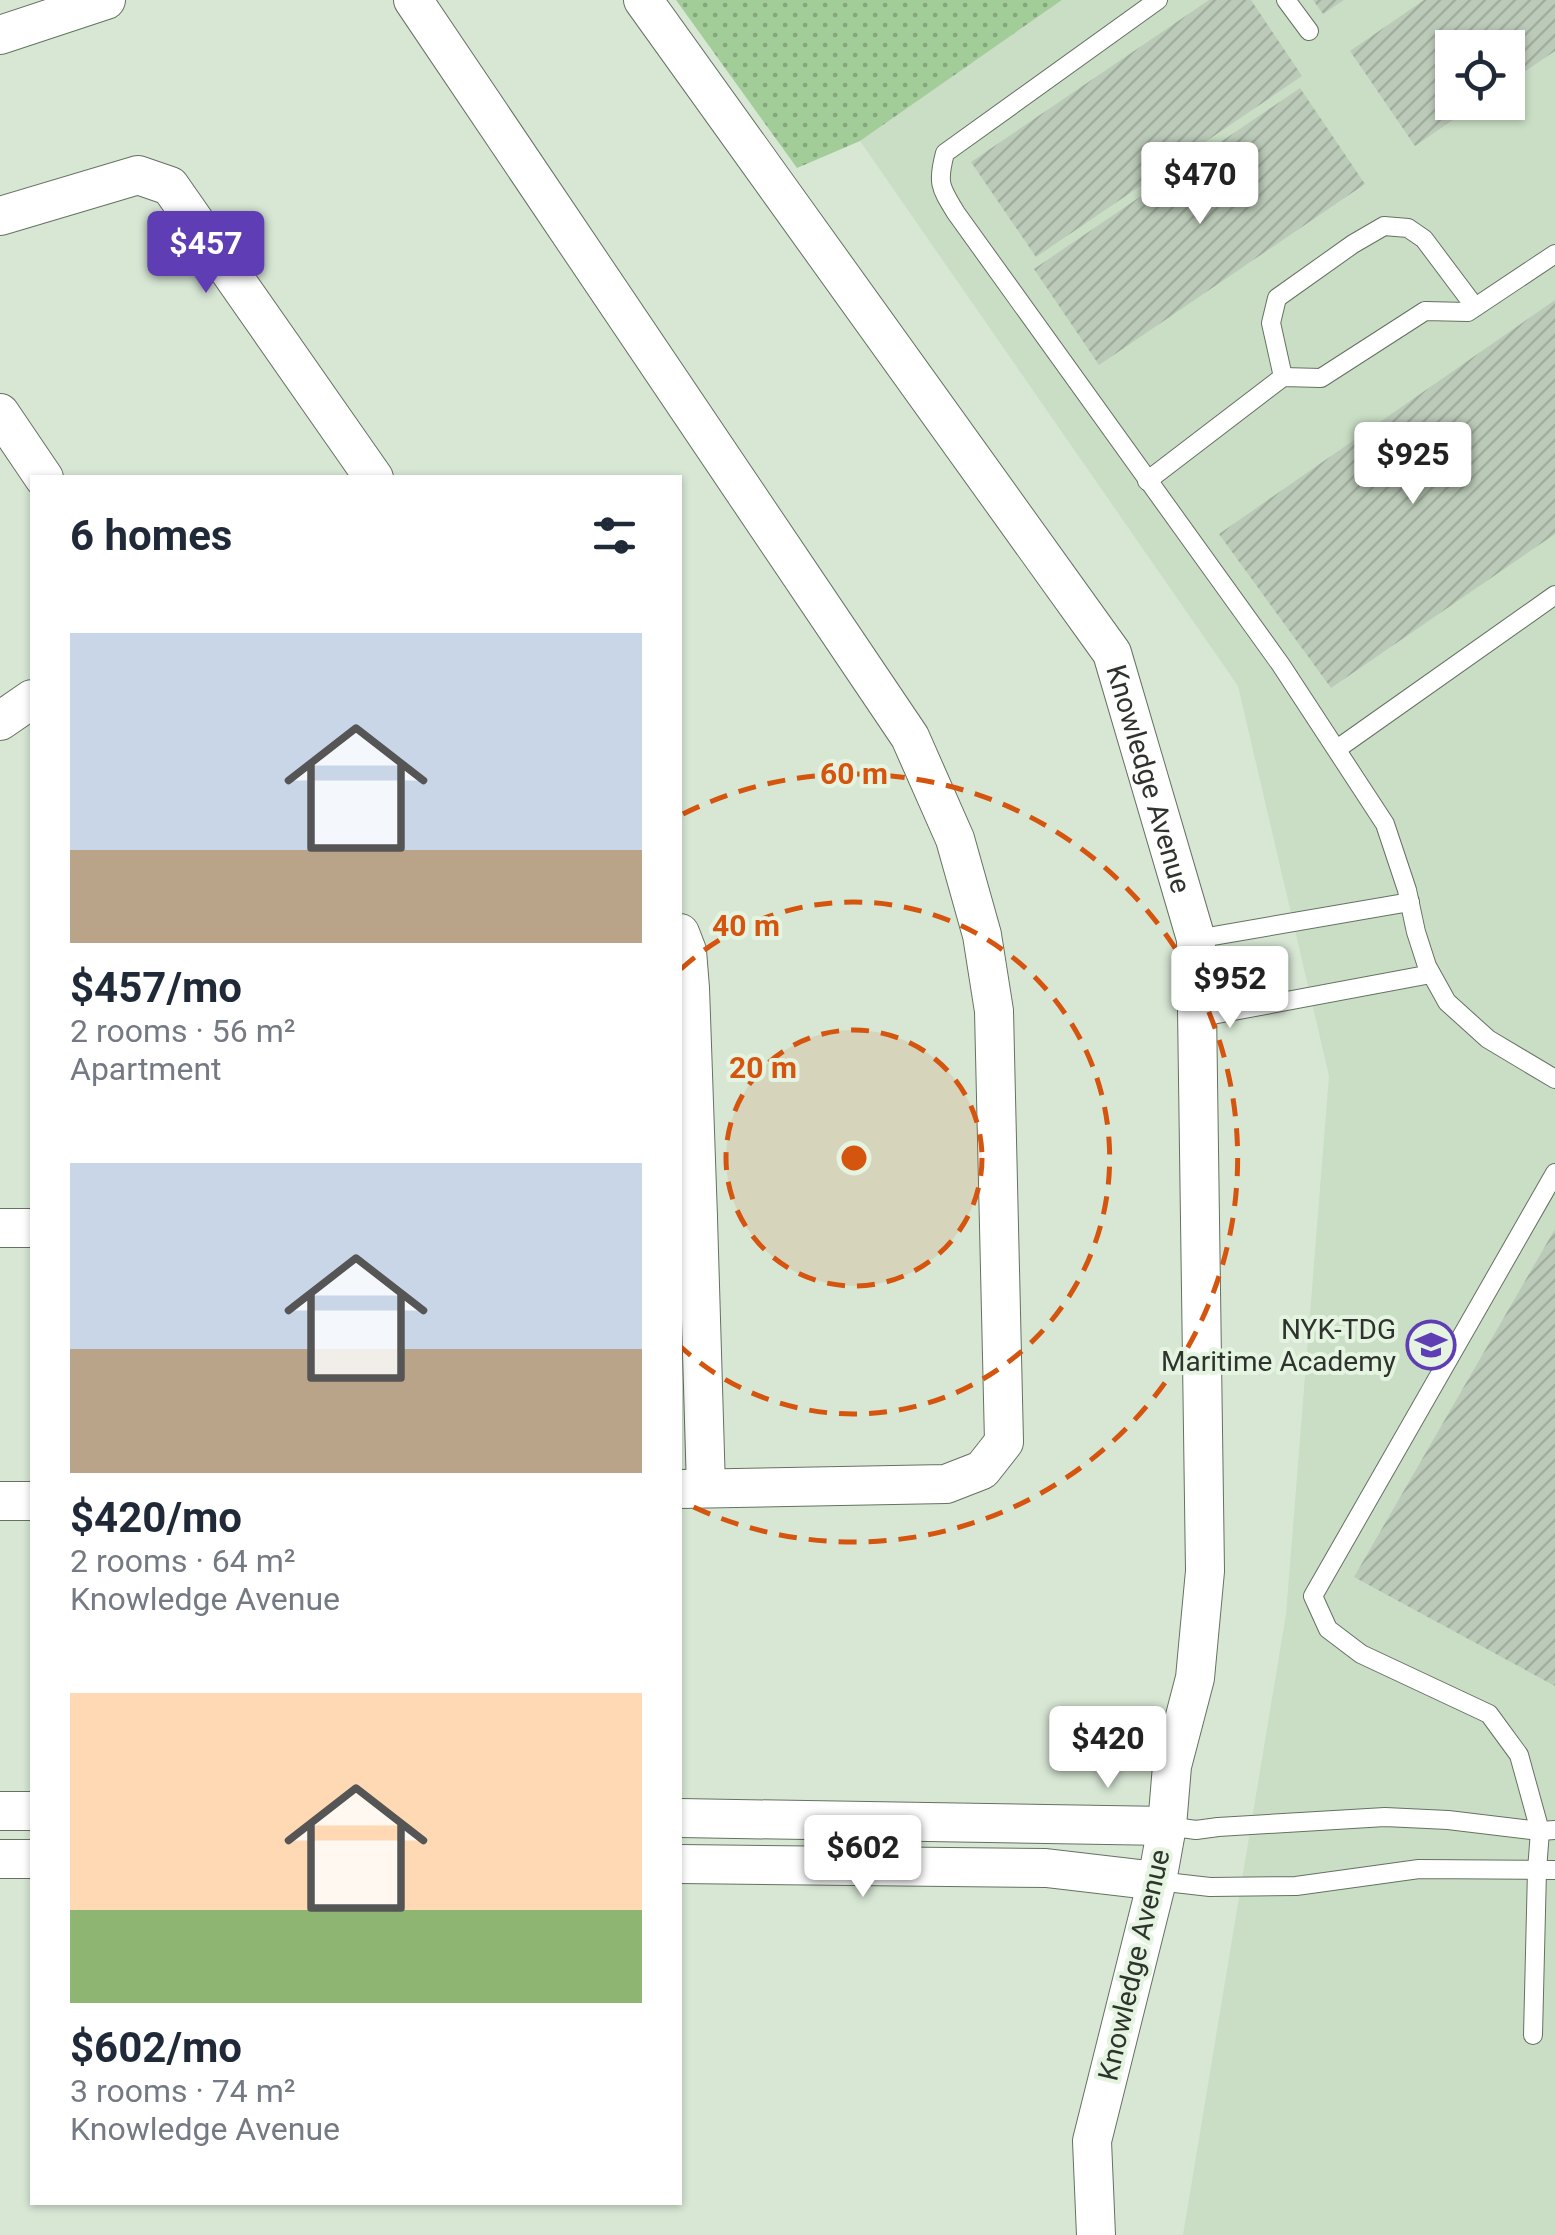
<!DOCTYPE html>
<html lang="en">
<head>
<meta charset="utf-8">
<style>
  :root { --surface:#fff; --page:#f6f6f7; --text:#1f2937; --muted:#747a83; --accent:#5f3db5 }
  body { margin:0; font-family:Roboto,sans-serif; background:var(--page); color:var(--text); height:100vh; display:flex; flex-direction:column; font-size:38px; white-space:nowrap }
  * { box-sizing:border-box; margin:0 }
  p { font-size:32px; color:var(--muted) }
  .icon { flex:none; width:55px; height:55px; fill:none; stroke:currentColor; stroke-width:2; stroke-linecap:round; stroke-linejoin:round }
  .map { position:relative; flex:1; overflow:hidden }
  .details { position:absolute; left:30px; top:475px; width:652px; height:1730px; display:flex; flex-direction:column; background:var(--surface); border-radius:0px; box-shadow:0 2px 8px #0004 }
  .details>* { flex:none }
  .fabs { position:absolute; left:1435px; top:30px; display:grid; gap:20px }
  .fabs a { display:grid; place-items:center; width:90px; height:90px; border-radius:0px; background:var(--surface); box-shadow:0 2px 8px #0004; font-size:50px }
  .price { position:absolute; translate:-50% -85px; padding:0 22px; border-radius:10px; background:#fff; color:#222; font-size:32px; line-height:65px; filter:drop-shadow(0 2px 5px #0008) }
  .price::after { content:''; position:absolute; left:50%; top:60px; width:30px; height:22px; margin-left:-15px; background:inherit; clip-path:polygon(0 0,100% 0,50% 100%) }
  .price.current { background:var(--accent); color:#fff }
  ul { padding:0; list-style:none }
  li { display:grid; align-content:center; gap:20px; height:530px; padding:0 40px }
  li span { display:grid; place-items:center; height:310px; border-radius:0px; color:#555 }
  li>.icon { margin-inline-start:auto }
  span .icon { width:180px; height:180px; fill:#fffc; stroke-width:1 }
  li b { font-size:42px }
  h2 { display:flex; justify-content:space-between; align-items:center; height:120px; padding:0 40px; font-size:42px }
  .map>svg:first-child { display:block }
  .built { fill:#c9dec5; fill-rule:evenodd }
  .grass { fill:url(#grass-dots) }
  .building { fill:url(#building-hatch) }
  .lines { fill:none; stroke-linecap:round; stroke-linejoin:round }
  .lane-casing { stroke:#647261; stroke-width:20 }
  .street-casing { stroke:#647261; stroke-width:40 }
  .lane { stroke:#fff; stroke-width:18 }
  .street { stroke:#fff; stroke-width:38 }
  .ring { fill:none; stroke:#d5550f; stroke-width:5; stroke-dasharray:18 12 }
  .labels { text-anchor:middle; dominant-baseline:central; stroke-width:8; stroke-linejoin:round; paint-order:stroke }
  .street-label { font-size:28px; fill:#2e342d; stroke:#e4f4e1 }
  .poi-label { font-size:28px; fill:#2e342d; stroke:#e4f4e1; text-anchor:end }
  .centre { fill:#d5550f; stroke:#e4f4e1; stroke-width:5 }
  .ring-label { font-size:30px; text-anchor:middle; font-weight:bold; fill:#d5550f; stroke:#e4f4e1; stroke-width:8; stroke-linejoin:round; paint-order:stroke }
</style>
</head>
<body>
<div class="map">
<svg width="1555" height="2235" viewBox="0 0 1555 2235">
  <defs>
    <pattern id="grass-dots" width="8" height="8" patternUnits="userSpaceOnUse" patternTransform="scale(2.5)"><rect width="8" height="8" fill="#a2cd99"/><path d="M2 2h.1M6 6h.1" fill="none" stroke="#84a77d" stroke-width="1.8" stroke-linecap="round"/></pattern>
    <pattern id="building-hatch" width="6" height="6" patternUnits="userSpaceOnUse" patternTransform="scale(2.5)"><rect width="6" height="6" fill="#bccbb9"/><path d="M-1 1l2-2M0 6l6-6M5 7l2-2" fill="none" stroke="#a2af9f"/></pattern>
  </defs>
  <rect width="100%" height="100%" fill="#d7e7d4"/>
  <path class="built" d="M1062,0H1555V2235H1183L1286,1614L1329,1076L1238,686L860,141ZM1452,48H1508V102H1452Z"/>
  <path class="grass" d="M676,0H1062L860,141L797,168Z"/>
  <g class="building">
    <path d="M1209,0H1251L1302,76L1036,257L971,162Z"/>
    <path d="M1313,0H1344L1323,14Z"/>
    <path d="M1424,0H1555V51L1508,83V48H1452V102H1479L1415,146L1350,51Z"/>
    <path d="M1300,88L1365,184L1099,365L1034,269Z"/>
    <path d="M1555,300V534L1331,688L1219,534Z"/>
    <path d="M1555,1229V1686L1354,1577Z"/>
  </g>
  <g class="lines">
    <g class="lane-casing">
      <g id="lane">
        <path d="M1158,0L945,153C937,183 940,187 956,213L1281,665L1385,824L1407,890L1416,932L1427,966L1447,1002L1488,1039L1555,1079"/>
        <path d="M1286,0L1309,31"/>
        <path d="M1283,377L1271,323L1277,298L1353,244L1384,226L1408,228L1424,239L1475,307"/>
        <path d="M1147,481L1283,377L1321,378L1425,311L1468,312L1555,254"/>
        <path d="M1337,749L1555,595"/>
        <path d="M1196,939L1410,902"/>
        <path d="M1196,1018L1431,974"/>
        <path d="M1167,1826L1196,1830L1218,1827L1385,1817L1448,1820L1540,1831L1555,1830"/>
        <path d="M1157,1881L1210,1887L1296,1886L1419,1869L1555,1870"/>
        <path d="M1533,2035L1537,1870L1540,1831L1519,1755L1489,1714L1361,1654L1328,1629L1313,1596L1555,1173"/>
      </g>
    </g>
    <g class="street-casing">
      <g id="street">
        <path d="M413,0L910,737L955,839L982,935L994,1011L1004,1442L982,1470L946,1484L680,1489"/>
        <path id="s1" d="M643,0L1112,653L1196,939L1205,1571L1195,1678L1172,1766L1167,1826L1157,1881L1092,2141L1096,2235"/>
        <path d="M0,35L106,0"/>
        <path d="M0,216L138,175L170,186L374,478"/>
        <path d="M0,413L44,478"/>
        <path d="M0,721L32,699"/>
        <path d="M680,933L687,951L690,988L698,1218L680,1219"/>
        <path d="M698,1218L706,1488"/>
        <path d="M0,1228H32"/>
        <path d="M0,1501H32"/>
        <path d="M0,1811H32"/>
        <path d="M680,1818L1167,1826"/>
        <path d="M0,1859H32"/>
        <path d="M680,1864L1046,1868L1157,1881"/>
      </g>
    </g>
    <use href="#lane" class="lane"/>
    <use href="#street" class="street"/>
  </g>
  <circle cx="854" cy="1158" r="128" fill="#d5550f" fill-opacity=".12"/>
  <g class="ring">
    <circle cx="854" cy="1158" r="128"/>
    <path d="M681 969A256 256 0 1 1 681 1347"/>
    <path d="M683 814A384 384 0 1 1 683 1502"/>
  </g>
  <defs>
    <g id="school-ring" transform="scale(2.5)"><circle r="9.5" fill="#e4f4e1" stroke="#5f3db5" stroke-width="1.5"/><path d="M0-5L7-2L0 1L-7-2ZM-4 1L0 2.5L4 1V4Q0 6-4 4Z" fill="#5f3db5"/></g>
  </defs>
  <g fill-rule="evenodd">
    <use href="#school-ring" x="1431" y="1345"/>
  </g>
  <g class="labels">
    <g class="street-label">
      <text stroke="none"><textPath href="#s1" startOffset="935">Knowledge Avenue</textPath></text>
      <text transform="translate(1134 1965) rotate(-77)">Knowledge Avenue</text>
    </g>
    <g class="poi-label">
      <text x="1396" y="1329">NYK-TDG<tspan x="1396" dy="32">Maritime Academy</tspan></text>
    </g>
  </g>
  <circle cx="854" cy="1158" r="15" class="centre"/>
  <g class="ring-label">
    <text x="854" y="784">60 m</text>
    <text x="746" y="936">40 m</text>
    <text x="763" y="1078">20 m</text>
  </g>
</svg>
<div class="fabs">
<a><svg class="icon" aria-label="locate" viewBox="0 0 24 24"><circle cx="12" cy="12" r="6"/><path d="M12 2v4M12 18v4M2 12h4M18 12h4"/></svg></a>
</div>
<b class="price" style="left:1200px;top:227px">$470</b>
<b class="price current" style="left:206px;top:296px">$457</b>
<b class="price" style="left:1413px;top:507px">$925</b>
<b class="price" style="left:1230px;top:1031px">$952</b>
<b class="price" style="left:1108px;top:1791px">$420</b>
<b class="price" style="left:863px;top:1900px">$602</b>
<section class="details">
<h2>6 homes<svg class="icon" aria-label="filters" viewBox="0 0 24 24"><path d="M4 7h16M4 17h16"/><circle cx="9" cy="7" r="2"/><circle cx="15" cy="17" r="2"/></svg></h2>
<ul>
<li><span style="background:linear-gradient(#c9d6e8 70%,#b9a48a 0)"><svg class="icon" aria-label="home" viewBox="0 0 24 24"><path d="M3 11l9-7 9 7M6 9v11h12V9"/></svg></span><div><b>$457/mo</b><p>2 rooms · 56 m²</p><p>Apartment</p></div></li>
<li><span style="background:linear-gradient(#c9d6e8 60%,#b9a48a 0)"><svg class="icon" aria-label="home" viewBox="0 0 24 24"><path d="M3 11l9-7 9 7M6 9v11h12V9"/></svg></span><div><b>$420/mo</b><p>2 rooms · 64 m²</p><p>Knowledge Avenue</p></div></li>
<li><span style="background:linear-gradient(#ffd9b3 70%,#8fb573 0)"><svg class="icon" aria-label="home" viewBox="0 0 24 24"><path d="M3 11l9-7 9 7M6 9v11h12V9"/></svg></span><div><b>$602/mo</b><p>3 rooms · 74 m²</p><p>Knowledge Avenue</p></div></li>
</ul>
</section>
</div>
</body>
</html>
